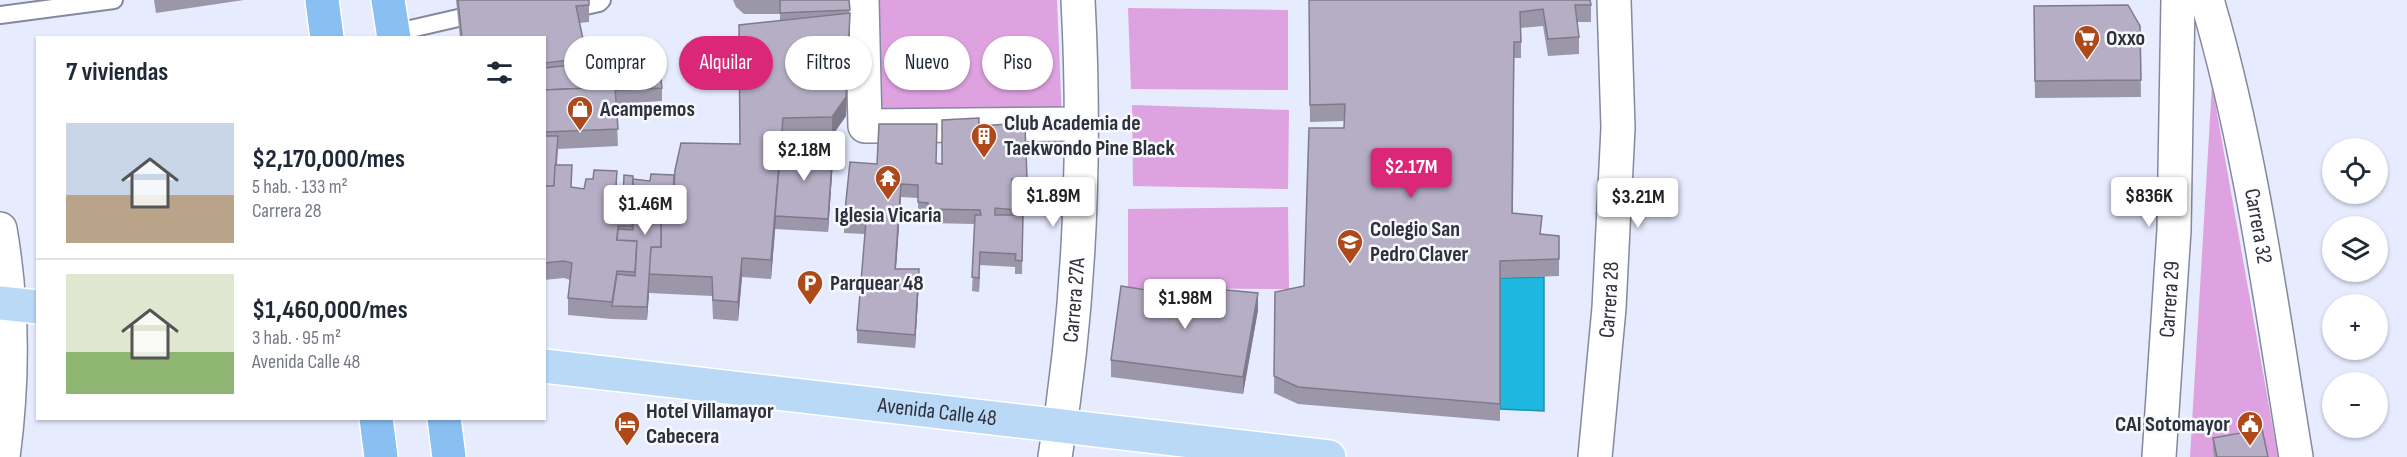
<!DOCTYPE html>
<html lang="es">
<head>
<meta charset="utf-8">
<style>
  :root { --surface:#fff; --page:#f2f2f3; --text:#1f2937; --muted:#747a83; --line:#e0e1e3; --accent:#db2777 }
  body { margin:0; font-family:"Sofia Sans Condensed",sans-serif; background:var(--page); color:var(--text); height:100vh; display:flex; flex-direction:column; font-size:22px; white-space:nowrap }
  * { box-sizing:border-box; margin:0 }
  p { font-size:20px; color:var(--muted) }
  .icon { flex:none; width:33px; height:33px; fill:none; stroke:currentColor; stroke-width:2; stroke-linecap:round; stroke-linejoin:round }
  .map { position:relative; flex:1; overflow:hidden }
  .details { position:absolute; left:36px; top:36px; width:510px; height:384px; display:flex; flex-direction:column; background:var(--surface); border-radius:0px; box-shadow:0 2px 4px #0004 }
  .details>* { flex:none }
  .banner { position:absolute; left:564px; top:36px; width:570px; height:54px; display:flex; gap:12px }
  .fabs { position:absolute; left:2322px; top:138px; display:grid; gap:12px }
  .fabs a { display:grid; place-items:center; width:66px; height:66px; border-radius:50%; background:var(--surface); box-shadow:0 2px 4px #0004; font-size:30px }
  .price { position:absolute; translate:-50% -51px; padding:0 14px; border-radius:6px; background:#fff; color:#222; font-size:20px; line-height:39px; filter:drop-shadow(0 2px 3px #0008) }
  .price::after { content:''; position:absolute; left:50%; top:36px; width:18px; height:14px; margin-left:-9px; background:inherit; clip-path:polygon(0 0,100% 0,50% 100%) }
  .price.on { background:var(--accent); color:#fff }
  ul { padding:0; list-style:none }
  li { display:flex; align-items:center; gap:18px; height:150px; padding:0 30px }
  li+li { border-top:2px solid var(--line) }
  li span { display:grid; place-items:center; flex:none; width:168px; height:120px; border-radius:0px; color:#555 }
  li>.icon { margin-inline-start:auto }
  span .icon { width:72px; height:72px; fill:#fffc; stroke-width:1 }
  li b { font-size:26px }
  h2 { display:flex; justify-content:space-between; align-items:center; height:72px; padding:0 30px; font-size:26px }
  .chip { padding:0 21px; border-radius:27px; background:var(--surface); box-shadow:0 2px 4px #0004; font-size:21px; line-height:54px }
  .chip.on { background:var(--accent); color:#fff }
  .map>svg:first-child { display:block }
  .green { fill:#dea2e0 }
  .water { fill:#1db7e0; stroke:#228fae; stroke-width:1.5 }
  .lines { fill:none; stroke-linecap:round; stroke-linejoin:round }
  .lane-casing { stroke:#84899f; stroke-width:20 }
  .street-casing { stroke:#84899f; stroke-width:36 }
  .secondary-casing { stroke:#84899f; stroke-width:36 }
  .primary-casing { stroke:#fff; stroke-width:36 }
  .highway-casing { stroke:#fff; stroke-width:36 }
  .lane { stroke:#fff; stroke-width:16 }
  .street { stroke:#fff; stroke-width:33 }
  .secondary { stroke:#fff; stroke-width:33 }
  .primary { stroke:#b9d9f7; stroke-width:33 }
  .highway { stroke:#8abff2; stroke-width:33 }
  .wall { fill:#9c96a9 }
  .shaded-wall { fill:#7f7a8a }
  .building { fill:#b5aec5; stroke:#7f7a8a; stroke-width:1.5 }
  .labels { text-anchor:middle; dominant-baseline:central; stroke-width:5; stroke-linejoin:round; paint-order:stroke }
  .poi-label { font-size:22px; font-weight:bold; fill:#2f313a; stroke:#f8f9fe; text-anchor:start }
  .street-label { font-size:22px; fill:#2f313a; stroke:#f8f9fe }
</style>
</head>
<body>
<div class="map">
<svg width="2407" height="457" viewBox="0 0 2407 457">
  <rect width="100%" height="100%" fill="#e6ebfe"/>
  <g class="green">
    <path d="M870,0H1057L1062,119L873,120Z"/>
    <path d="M1128,8L1288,10V90L1131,89Z"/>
    <path d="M2212,85L2278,457H2190Z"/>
    <path d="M1132,105L1289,110L1288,189L1133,186Z"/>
    <path d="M1288,207L1289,289L1128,288V209Z"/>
  </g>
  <path class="water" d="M1544,277V411L1500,409V278Z"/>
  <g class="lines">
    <g class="lane-casing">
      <g id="lane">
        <path d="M568,10L599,3L602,0"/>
        <path d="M0,15L114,0"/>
        <path d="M393,33L480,13"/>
      </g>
    </g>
    <g class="street-casing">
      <g id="street">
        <path d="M862,0L865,126L1081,124"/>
        <path id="s1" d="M2207,0C2251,149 2271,304 2296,457"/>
        <path d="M0,229C13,304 13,382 3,457"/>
        <path id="s2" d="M1055,457C1080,307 1086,152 1078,0"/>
        <path id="s3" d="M1595,457L1609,308L1618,128L1614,0"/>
      </g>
    </g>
    <g class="secondary-casing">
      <g id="secondary">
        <path id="s4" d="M2159,457L2174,230L2178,0"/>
      </g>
    </g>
    <g class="primary-casing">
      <g id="primary">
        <path d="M0,303L38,307"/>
        <path id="s5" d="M544,366L1329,457"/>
      </g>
    </g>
    <g class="highway-casing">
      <g id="highway">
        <path d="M322,0L327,38"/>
        <path d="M388,0L394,38"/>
        <path d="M376,418L381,457"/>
        <path d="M444,418L449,457"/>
      </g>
    </g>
    <use href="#lane" class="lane"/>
    <use href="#street" class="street"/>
    <use href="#secondary" class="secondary"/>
    <use href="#primary" class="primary"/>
    <use href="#highway" class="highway"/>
  </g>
  <g class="wall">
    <path d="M154,0H244L156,13Z"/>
    <path d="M456,0H589V22L579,23L587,58V63L662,88V101L616,104L618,146L558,149L557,165L571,187L584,189L617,188L616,198L623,197L633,179L650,181L674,175L740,144L780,20V14H744L736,7L733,0H849L850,32L846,116L832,136L783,137L782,144L833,161L828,232L775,229L771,279L742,277L738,321L713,319L712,296L649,293L647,320L612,319L568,315V298L570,280L564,278L544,280V38H460Z"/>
    <path d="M1309,0L1591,5V22H1577L1579,37V54L1548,56L1543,26L1521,28V58H1514L1513,213L1542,234L1559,236V276L1500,278V421L1298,404L1274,393L1275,292L1304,286L1344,128V121L1310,122Z"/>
    <path d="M2034,6L2140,26L2141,97L2035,98Z"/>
    <path d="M979,126L1009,128L1027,178V192H1019L1018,215H1023L1022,274H1015V267L980,265L979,292L972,291L975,224L928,223V216H918V198L901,197L896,269L919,282L915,348L857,343V330L865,234L844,233V220L877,164H942Z"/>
    <path d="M1258,310L1243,394L1111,377V360Z"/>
    <path d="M2213,438L2268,457H2214L2213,451Z"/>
  </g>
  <g class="shaded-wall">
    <path d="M850,13V32L846,116L832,136V117Z"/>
    <path d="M783,118V137L771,279V260Z"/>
    <path d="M833,148V161L828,232V219Z"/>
    <path d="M617,171V188L615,216V199Z"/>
    <path d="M901,184V197L895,282V269Z"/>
    <path d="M980,252V265L979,292V278Z"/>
    <path d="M742,258V277L738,321V302Z"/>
    <path d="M919,269V282L915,348V335Z"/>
    <path d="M648,284L649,293L647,320V307Z"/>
    <path d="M1258,293V310L1243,394V377Z"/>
  </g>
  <g class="building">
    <path d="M458,0H589V5L576,6L587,58L544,63V38H462Z"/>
    <path d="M780,0H849L850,10L780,13Z"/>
    <path d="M1309,0H1590L1591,5H1575L1579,37L1548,39L1543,9L1520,12L1521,42H1514L1512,213L1542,216L1540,234L1559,236V259L1500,261V404L1298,387L1274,376L1275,292L1304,286L1309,128H1344L1345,104L1310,105Z"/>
    <path d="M2128,5L2140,26L2141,80L2035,81L2034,6Z"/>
    <path d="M850,13L846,97L832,117L783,118L771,260L742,258L738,302L713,300L712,277L648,274L651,247H661V222H672L675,170L681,143L740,144L739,25Z"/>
    <path d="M658,56L662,88L615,90V87L544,90V68Z"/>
    <path d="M615,87L618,129L544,132V90Z"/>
    <path d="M979,118V126L1008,124L1009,128L1025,127L1027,178L1012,179V184H1019L1017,210L995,208V215H1023L1022,261L1015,260L1016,254L980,252L979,278L972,277L975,215H981L980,210L928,209V203L918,202V185L901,184L895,269H919L915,335L857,330L866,221L844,220L850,162L877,164L879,124H937L936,163L942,164V120Z"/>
    <path d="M544,136H558L554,186H544Z"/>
    <path d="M781,144L833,148L828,219L775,216Z"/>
    <path d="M555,165H572L571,187L584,189L586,179H593L594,170L617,171L615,199L623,197L624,175L633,176L632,226H618L617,240L637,241L635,272L617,271L612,302L568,298L572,263L564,261L544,263V186H554Z"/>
    <path d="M651,174L674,175L672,222H661V247H651L647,307L612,306L617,274L635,276L637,241L617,240L618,229L633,230V179L650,181Z"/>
    <path d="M1121,286L1213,300L1216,289L1258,293L1243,377L1111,360Z"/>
    <path d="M2262,429L2268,457H2217L2213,438Z"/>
  </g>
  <defs>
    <g id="supermarket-pin" transform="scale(1.35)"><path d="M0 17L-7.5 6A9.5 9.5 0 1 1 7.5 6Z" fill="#ae4919" stroke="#f8f9fe"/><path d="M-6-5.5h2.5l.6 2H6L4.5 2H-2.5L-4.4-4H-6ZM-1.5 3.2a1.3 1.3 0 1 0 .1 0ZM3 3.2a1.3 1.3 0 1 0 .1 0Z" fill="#fff"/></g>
    <g id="shop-pin" transform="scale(1.35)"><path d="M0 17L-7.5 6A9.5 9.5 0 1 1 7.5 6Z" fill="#ae4919" stroke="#f8f9fe"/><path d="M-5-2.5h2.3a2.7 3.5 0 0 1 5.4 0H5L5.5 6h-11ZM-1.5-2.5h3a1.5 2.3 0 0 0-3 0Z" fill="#fff"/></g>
    <g id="building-pin" transform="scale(1.35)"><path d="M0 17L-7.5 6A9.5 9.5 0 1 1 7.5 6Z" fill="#ae4919" stroke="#f8f9fe"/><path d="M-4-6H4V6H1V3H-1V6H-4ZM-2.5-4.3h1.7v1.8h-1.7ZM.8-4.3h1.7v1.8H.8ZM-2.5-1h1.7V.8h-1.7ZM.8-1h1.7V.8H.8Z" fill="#fff"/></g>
    <g id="temple-pin" transform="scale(1.35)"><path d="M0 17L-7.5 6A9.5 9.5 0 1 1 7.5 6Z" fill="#ae4919" stroke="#f8f9fe"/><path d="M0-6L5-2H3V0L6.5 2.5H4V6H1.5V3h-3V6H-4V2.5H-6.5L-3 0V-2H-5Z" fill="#fff"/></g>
    <g id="school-pin" transform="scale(1.35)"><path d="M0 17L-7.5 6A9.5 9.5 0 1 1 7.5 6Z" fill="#ae4919" stroke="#f8f9fe"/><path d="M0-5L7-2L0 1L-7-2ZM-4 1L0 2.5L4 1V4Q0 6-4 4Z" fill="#fff"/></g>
    <g id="parking-pin" transform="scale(1.35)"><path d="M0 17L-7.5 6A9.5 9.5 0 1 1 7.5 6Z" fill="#ae4919" stroke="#f8f9fe"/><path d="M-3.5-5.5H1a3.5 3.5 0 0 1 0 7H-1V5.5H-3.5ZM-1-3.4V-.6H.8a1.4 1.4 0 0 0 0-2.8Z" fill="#fff"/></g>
    <g id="hotel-pin" transform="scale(1.35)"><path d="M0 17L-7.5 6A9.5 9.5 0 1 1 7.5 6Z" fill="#ae4919" stroke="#f8f9fe"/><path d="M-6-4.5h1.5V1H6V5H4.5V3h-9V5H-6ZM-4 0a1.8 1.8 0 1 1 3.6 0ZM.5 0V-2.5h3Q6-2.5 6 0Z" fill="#fff"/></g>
    <g id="civic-pin" transform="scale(1.35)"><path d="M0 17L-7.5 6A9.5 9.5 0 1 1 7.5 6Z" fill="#ae4919" stroke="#f8f9fe"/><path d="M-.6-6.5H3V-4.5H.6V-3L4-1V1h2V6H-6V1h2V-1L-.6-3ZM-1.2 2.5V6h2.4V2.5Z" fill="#fff"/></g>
  </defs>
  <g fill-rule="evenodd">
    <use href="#supermarket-pin" x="2087" y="38"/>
    <use href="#shop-pin" x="580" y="109"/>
    <use href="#building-pin" x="984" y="136"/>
    <use href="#temple-pin" x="888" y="178"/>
    <use href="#school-pin" x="1350" y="242"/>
    <use href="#parking-pin" x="810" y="283"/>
    <use href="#hotel-pin" x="627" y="424"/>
    <use href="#civic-pin" x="2250" y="424"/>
  </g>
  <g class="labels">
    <g class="poi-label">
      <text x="2106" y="38">Oxxo</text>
      <text x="600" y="109">Acampemos</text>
      <text x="1004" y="123">Club Academia de<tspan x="1004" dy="25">Taekwondo Pine Black</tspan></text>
      <text x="888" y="215" text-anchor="middle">Iglesia Vicaria</text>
      <text x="1370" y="229">Colegio San<tspan x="1370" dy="25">Pedro Claver</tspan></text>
      <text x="830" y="283">Parquear 48</text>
      <text x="646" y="411">Hotel Villamayor<tspan x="646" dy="25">Cabecera</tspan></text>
      <text x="2230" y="424" text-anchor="end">CAI Sotomayor</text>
    </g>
    <g class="street-label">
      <text stroke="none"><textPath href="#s1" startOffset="232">Carrera 32</textPath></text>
      <text stroke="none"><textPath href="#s2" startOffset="158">Carrera 27A</textPath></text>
      <text stroke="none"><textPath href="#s3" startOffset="158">Carrera 28</textPath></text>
      <text stroke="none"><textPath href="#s4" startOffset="158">Carrera 29</textPath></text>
      <text stroke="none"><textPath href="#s5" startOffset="396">Avenida Calle 48</textPath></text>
    </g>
  </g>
</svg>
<div class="fabs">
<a><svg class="icon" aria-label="locate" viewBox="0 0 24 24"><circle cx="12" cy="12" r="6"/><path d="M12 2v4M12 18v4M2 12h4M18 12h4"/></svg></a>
<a><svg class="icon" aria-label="layers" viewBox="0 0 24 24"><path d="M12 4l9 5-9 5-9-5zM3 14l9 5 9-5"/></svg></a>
<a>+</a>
<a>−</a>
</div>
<b class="price" style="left:804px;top:182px">$2.18M</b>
<b class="price on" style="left:1411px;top:199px">$2.17M</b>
<b class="price" style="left:1053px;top:228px">$1.89M</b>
<b class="price" style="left:2149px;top:228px">$836K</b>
<b class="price" style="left:1638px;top:229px">$3.21M</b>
<b class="price" style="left:645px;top:236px">$1.46M</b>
<b class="price" style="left:1185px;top:330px">$1.98M</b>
<div class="banner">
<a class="chip">Comprar</a>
<a class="chip on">Alquilar</a>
<a class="chip">Filtros</a>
<a class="chip">Nuevo</a>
<a class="chip">Piso</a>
</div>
<section class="details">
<h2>7 viviendas<svg class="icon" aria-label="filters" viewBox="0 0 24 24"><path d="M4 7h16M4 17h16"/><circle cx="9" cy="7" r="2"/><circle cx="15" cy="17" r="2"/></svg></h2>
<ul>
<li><span style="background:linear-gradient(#c9d6e8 60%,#b9a48a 0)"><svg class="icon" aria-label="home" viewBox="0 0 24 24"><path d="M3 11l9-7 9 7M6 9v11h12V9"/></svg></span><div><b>$2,170,000/mes</b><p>5 hab. · 133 m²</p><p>Carrera 28</p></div></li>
<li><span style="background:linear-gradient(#dfe7d0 65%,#8fb573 0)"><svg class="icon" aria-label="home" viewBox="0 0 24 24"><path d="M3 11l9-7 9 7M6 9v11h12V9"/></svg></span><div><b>$1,460,000/mes</b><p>3 hab. · 95 m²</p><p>Avenida Calle 48</p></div></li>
</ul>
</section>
</div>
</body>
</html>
